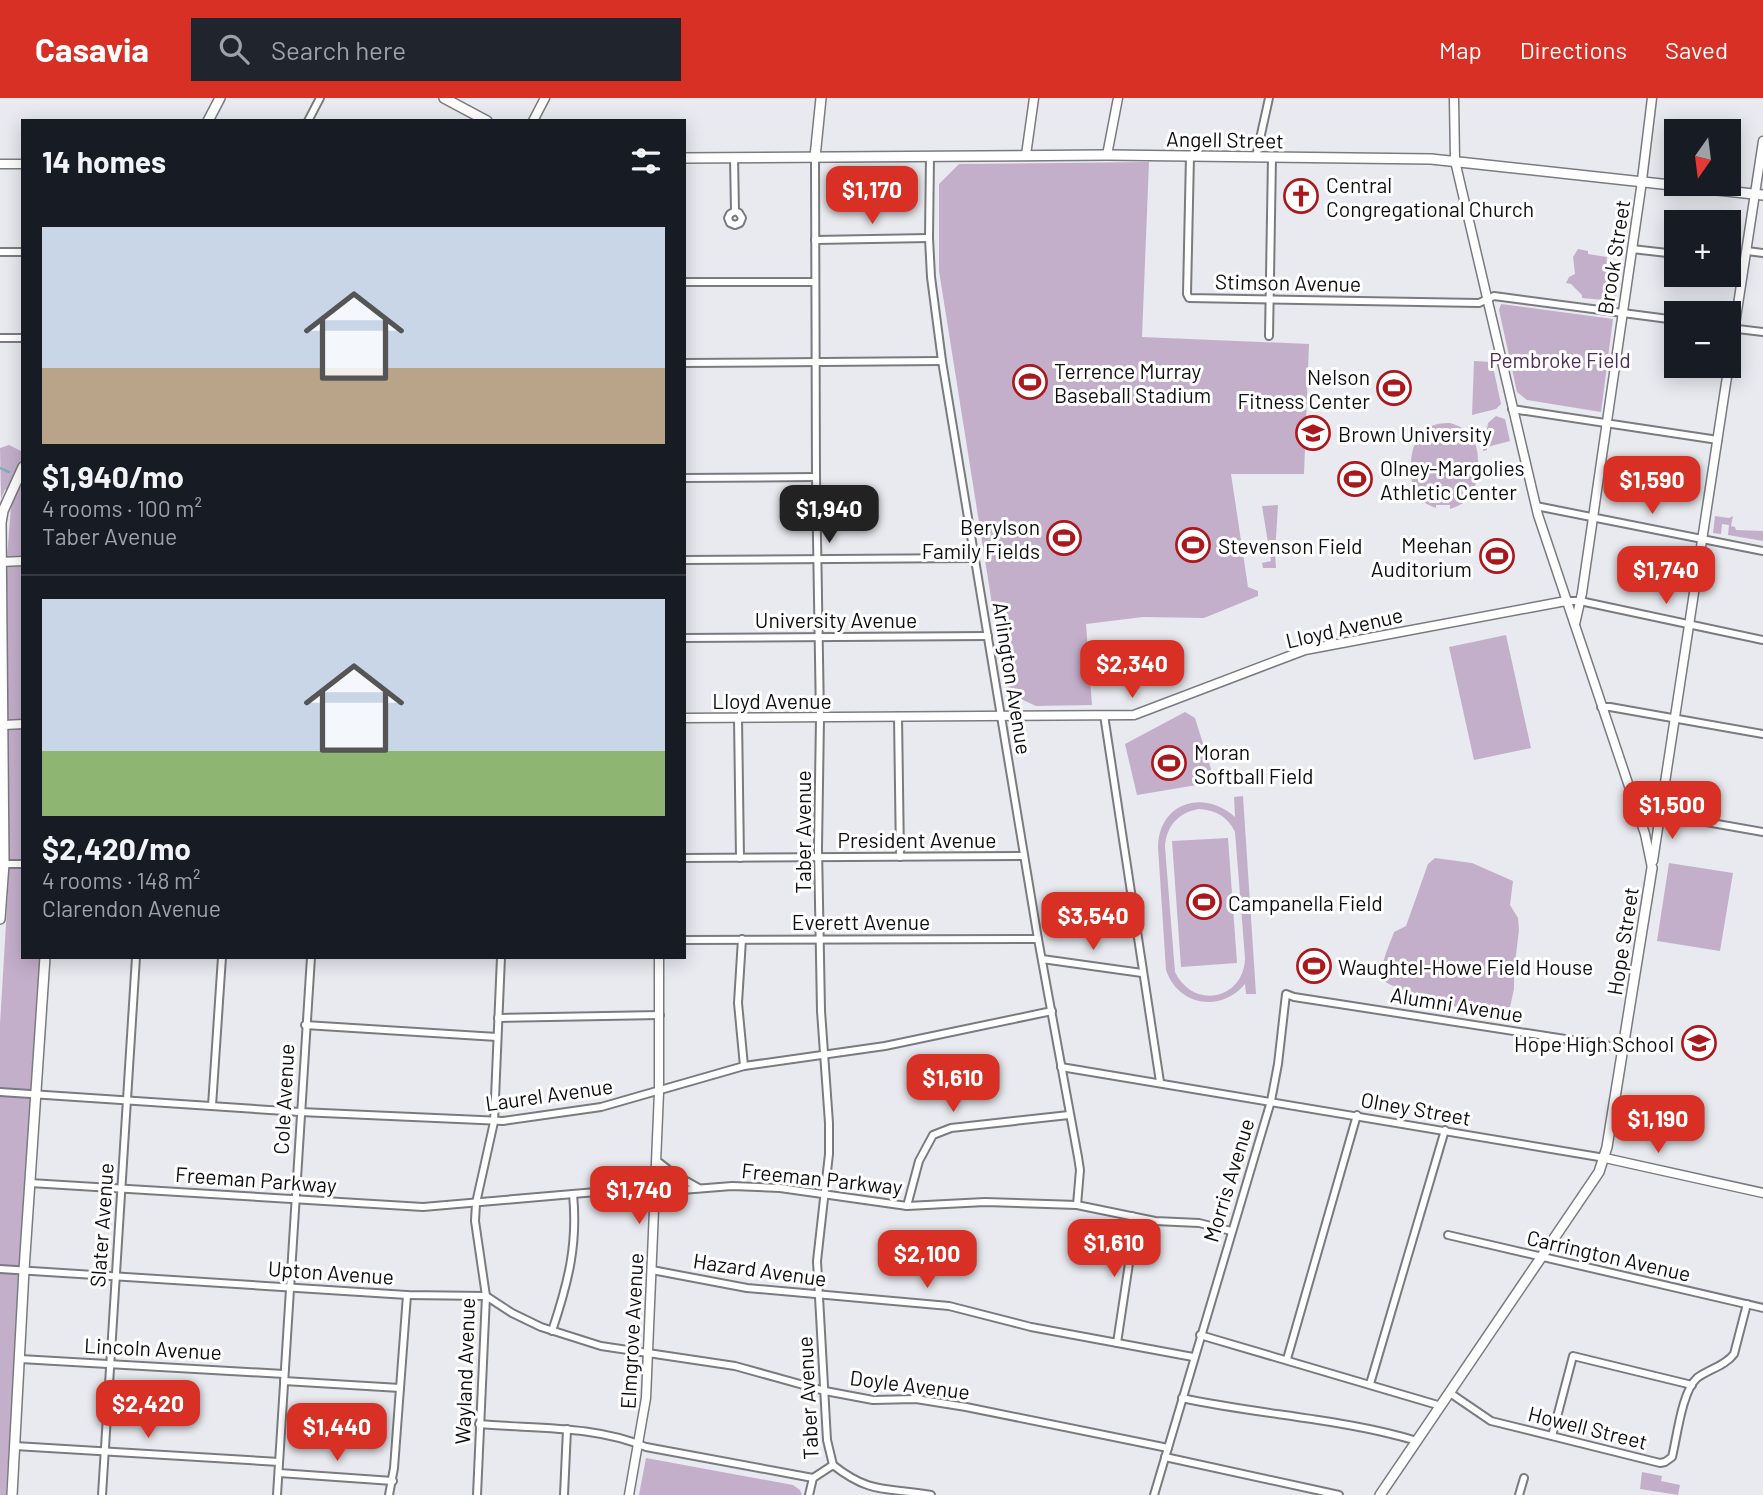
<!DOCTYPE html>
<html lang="en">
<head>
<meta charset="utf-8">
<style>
  :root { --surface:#171b24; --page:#20242c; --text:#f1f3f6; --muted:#9ea1a6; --line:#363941; --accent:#d93025 }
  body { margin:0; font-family:Barlow,sans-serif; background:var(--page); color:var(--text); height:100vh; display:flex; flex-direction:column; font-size:26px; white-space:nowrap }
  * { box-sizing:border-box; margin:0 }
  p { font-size:23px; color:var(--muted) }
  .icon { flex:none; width:38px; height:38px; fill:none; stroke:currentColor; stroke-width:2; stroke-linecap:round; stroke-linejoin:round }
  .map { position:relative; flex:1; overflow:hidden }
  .drawer { position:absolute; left:21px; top:21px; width:665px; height:840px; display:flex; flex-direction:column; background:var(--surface); border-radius:0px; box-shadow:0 4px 18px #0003 }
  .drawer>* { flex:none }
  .needle { width:46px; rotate:194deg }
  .tools { position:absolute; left:1664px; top:21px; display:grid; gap:14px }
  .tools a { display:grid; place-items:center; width:77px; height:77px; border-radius:0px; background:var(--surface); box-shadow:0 4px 18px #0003; font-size:35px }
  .price { position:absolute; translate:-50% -60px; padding:0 16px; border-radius:14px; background:var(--accent); color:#fff; font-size:23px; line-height:46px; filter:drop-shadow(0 2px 4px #0008) }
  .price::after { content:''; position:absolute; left:50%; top:42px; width:21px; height:16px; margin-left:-10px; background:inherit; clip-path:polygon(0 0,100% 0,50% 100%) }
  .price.selected { background:#222; color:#fff }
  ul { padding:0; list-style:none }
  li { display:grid; align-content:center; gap:14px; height:371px; padding:0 21px }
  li+li { border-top:2px solid var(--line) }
  li span { display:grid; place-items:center; height:217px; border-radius:0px; color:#555 }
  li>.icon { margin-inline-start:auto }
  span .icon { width:126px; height:126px; fill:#fffc; stroke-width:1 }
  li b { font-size:30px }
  h2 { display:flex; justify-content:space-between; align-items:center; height:84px; padding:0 21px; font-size:30px }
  header { display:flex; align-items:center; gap:42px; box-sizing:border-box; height:98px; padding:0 35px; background:var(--accent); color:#fff }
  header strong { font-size:33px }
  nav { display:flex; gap:38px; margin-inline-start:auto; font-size:24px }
  .search { width:490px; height:63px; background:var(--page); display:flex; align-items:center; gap:18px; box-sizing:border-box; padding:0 24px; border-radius:0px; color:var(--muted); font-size:26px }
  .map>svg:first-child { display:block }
  .green { fill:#c4afcb; fill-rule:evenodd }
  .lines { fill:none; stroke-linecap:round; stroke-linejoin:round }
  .stream { stroke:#81acc0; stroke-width:2.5 }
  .minor-casing { stroke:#7a7b80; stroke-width:10 }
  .tertiary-casing { stroke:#7a7b80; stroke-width:11 }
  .secondary-casing { stroke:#7a7b80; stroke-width:12 }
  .minor { stroke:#fff; stroke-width:6 }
  .tertiary { stroke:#fff; stroke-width:8 }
  .secondary { stroke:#fff; stroke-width:9 }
  .labels { text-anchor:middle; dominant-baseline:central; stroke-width:6; stroke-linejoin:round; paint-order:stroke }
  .street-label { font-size:21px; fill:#0f0f11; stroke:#fff }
  .poi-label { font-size:21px; fill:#0f0f11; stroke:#fff; text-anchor:start }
  .park-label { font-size:21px; fill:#502e5b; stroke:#fff }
</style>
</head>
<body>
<header>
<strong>Casavia</strong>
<div class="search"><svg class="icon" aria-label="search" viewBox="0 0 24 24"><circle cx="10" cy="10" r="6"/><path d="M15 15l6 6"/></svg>Search here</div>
<nav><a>Map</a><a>Directions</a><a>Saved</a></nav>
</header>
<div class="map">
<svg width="1763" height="1397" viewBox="0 0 1763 1397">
  <rect width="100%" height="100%" fill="#e8eaef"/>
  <g class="green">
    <path d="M1149,64L1142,239L1309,246L1304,376H1231L1248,489L1258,493V498L1204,520L1143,519L1086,526L1092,607L1036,608L1006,594L939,173V86L959,66Z"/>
    <path d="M1578,151L1588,153V156L1607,159L1606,170L1620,172L1615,203L1582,200V197L1571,186L1566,185L1569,179L1575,176L1573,159Z"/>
    <path d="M1501,206L1613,221L1601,314L1527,302L1517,294L1499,212Z"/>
    <path d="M1474,263L1492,264L1501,306L1496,311L1472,317Z"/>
    <path d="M1496,318L1505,321L1510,343L1487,349V352L1483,353L1488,325Z"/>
    <path d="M1450,325C1472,331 1479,346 1478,367C1477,389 1473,404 1450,411V407H1436V410C1415,403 1410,387 1411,366C1412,341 1423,324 1450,325Z"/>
    <path d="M9,347L23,354V368L10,395L5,391L1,401L0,350Z"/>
    <path d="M23,382V859H40L6,1397H0V926L9,776L6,472L11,409Z"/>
    <path d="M1278,407L1275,456L1276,470H1263L1262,465L1271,463L1262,408Z"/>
    <path d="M1715,418L1729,420L1733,418L1731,428L1735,429L1736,432L1763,433V443L1728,437L1729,427L1722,426L1721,436L1713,435Z"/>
    <path d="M1506,537L1531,650L1474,662L1449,549Z"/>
    <path d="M1185,614L1195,620L1215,684L1137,697L1125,646Z"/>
    <path d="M1243,698L1256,896H1246L1245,886C1221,915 1178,908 1166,872L1158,749C1159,704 1204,691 1235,719L1234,699ZM1199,711C1216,712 1228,719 1235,734L1245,860C1244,902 1193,912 1175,874L1165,749C1166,728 1179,714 1199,711Z"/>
    <path d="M1228,740L1237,865L1181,869L1172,743Z"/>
    <path d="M1435,760L1472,765L1513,783L1510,807L1518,820L1519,832L1514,873V891L1508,918L1496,920C1479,915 1388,892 1383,881C1378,870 1390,846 1394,834L1406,828L1428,766Z"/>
    <path d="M1669,765L1733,775L1720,853L1657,843Z"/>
    <path d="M646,1360L793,1387L800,1392L802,1397H639Z"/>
    <path d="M1642,1374L1662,1378L1661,1383L1680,1387L1678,1397L1640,1391Z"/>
  </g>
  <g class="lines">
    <path class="stream" d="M0,370L9,374"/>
    <g class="minor-casing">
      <g id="minor">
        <path d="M308,23L320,0"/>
        <path d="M930,58L929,140L931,179L942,263L1038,841L1078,1059L1080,1072L1077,1107"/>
        <path d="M1190,58L1187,196L1189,200L1479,205L1494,198L1676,222"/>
        <path d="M734,59L735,113L730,116L728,120L730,125L735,127L740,125L742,120L739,115L735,113"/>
        <path d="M815,59L816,379L820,620L818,750L821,913L829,1025V1056L817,1163L827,1342L833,1367"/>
        <path d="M1256,59L1269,0"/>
        <path d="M815,142L929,140"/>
        <path d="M1632,151L1676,156"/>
        <path d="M1747,153L1763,155"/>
        <path d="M0,154H23"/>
        <path d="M1729,163L1745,164"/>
        <path d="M684,184H815"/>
        <path d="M1729,230L1763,234"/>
        <path d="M1269,238L1272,59"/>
        <path d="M0,240H23"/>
        <path d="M684,265L942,263"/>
        <path d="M1512,311L1718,342"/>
        <path d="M684,380L816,379"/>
        <path d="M1536,408L1763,453"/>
        <path d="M684,462L975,460"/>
        <path d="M1566,503H1580L1763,542"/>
        <path d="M684,540L988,538"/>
        <path d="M1601,609H1610L1763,636"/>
        <path d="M1104,617L1160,984"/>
        <path d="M898,618L900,759"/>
        <path d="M738,620L740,760"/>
        <path d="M1637,715L1644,713L1763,734"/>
        <path d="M684,760L1024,758"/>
        <path d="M0,766H23"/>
        <path d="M742,841L738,905L744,968"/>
        <path d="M684,842L1038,841"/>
        <path d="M1042,861L1142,875"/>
        <path d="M498,920L660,917"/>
        <path d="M305,927L497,939"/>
        <path d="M1061,969L1605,1060"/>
        <path d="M0,994L300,1014L503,1023L601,1009L744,968L885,948L1052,913"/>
        <path d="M212,1008L222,859"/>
        <path d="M656,1062L674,1076L699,1090"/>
        <path d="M30,1085L423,1109L596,1094L644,1095L732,1088L780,1090L907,1108L985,1104L1077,1107L1155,1123L1199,1125L1231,1133"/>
        <path d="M907,1108L919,1063L933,1037L951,1030L1069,1017"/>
        <path d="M1448,1137L1763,1210"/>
        <path d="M0,1171L407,1197L486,1198L512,1215L541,1229L601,1248L735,1268L825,1293L873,1302L916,1301L966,1309L1168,1350"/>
        <path d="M652,1172L747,1190L949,1208L1031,1229L1193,1259"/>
        <path d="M552,1233C568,1185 578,1147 573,1096"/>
        <path d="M1200,1237L1441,1308"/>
        <path d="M1117,1245L1131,1152L1132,1118"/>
        <path d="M20,1261L284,1276"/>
        <path d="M1287,1261L1357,1017"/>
        <path d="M284,1283L400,1290"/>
        <path d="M1370,1286L1445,1032"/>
        <path d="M1450,1295L1491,1323L1660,1365L1665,1364L1672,1359C1677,1339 1682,1293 1697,1280C1709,1271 1725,1268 1734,1256L1747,1206"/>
        <path d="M1182,1300C1260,1317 1340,1320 1417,1343"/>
        <path d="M479,1326C535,1331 594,1327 646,1349L813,1380"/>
        <path d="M1552,1338L1573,1258L1692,1287"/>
        <path d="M15,1348L279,1364"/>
        <path d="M1165,1359L1339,1397"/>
        <path d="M833,1367C871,1397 887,1389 931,1397"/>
        <path d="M279,1375L393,1383"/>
        <path d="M102,1397L136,859"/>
        <path d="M277,1397L311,859"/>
        <path d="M389,1397L394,1370L407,1197"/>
        <path d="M477,1397L486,1198L475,1123L476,1105L494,1024L501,859"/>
        <path d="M564,1397L567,1331"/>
        <path d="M809,1397L813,1380L833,1367"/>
        <path d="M1154,1397L1271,1003L1278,966L1286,896L1294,899L1623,950"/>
        <path d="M1519,1397L1524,1380"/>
      </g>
    </g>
    <g class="tertiary-casing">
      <g id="tertiary">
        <path d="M1454,0L1455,63L1538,417L1645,736L1652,770"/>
        <path d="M533,23L545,0"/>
        <path d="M1026,57L1034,0"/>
        <path d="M1107,57L1118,0"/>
        <path d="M0,66H23"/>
        <path d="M0,464L23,463"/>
        <path d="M1575,526L1582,495L1641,90L1652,0"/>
        <path d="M684,620L1134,617L1305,552L1566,503"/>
        <path d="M4,627L23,626"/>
        <path d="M1653,763L1763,43"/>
        <path d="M1605,1060L1763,1095"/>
        <path d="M629,1397L646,1300L659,994V859"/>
      </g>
    </g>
    <g class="secondary-casing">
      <g id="secondary">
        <path d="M444,0L487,23"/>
        <path d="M208,23L220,0"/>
        <path d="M815,59L821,0"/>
        <path d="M684,60L1107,57L1431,61L1763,97"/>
        <path d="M0,821L4,766L1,425L3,413L23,369"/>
        <path d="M12,1397L24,1172L45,859"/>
        <path d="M1380,1397L1599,1074L1607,1049L1652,770"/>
      </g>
    </g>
    <use href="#minor" class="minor"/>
    <use href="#tertiary" class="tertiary"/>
    <use href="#secondary" class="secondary"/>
  </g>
  <defs>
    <g id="church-ring" transform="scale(1.75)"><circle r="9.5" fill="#fff" stroke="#aa171c" stroke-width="1.5"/><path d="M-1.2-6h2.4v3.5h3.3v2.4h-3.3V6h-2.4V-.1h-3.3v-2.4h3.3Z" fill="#aa171c"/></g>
    <g id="stadium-ring" transform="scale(1.75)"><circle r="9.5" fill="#fff" stroke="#aa171c" stroke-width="1.5"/><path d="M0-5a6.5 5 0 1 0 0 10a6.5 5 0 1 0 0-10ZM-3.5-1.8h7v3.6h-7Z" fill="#aa171c"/></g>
    <g id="university-ring" transform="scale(1.75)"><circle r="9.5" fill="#fff" stroke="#aa171c" stroke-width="1.5"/><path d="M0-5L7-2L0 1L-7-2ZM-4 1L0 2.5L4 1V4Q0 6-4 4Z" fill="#aa171c"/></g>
    <g id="school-ring" transform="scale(1.75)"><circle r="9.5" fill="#fff" stroke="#aa171c" stroke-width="1.5"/><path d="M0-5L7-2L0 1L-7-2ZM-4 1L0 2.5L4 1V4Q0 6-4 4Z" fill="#aa171c"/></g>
  </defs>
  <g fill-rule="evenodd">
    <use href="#church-ring" x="1301" y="98"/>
    <use href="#stadium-ring" x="1030" y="284"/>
    <use href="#stadium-ring" x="1394" y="290"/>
    <use href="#university-ring" x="1313" y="335"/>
    <use href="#stadium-ring" x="1355" y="381"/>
    <use href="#stadium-ring" x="1064" y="440"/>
    <use href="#stadium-ring" x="1193" y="447"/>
    <use href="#stadium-ring" x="1497" y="458"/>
    <use href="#stadium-ring" x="1169" y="665"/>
    <use href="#stadium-ring" x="1204" y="804"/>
    <use href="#stadium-ring" x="1314" y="868"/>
    <use href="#school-ring" x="1699" y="945"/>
  </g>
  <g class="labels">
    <g class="street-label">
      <text transform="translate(1225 41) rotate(1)">Angell Street</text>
      <text transform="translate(1613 159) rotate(-81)">Brook Street</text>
      <text transform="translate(1288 184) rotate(1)">Stimson Avenue</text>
      <text x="836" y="521">University Avenue</text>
      <text transform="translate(1344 529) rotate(-13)">Lloyd Avenue</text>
      <text transform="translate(1013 580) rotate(81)">Arlington Avenue</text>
      <text x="772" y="602">Lloyd Avenue</text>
      <text transform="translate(802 734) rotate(-90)">Taber Avenue</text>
      <text x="917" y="741">President Avenue</text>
      <text x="861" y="823">Everett Avenue</text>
      <text transform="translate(1622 843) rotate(-81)">Hope Street</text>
      <text transform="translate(1457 906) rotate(9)">Alumni Avenue</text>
      <text transform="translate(549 996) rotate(-8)">Laurel Avenue</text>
      <text transform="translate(283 1001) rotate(-87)">Cole Avenue</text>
      <text transform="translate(1416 1010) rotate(10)">Olney Street</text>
      <text transform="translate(822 1080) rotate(6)">Freeman Parkway</text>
      <text transform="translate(256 1081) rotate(4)">Freeman Parkway</text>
      <text transform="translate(1228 1082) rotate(-73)">Morris Avenue</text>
      <text transform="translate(101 1127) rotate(-86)">Slater Avenue</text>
      <text transform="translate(1609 1157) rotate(13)">Carrington Avenue</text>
      <text transform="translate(760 1171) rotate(8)">Hazard Avenue</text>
      <text transform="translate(331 1174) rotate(4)">Upton Avenue</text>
      <text transform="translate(631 1233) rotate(-87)">Elmgrove Avenue</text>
      <text transform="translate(153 1250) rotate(3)">Lincoln Avenue</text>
      <text transform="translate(464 1273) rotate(-88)">Wayland Avenue</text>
      <text transform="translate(910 1286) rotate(7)">Doyle Avenue</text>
      <text transform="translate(807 1300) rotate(-93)">Taber Avenue</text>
      <text transform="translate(1588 1329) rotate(14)">Howell Street</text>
    </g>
    <g class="poi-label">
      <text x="1326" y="86">Central<tspan x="1326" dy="24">Congregational Church</tspan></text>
      <text x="1054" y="272">Terrence Murray<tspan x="1054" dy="24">Baseball Stadium</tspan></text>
      <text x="1370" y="278" text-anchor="end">Nelson<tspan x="1370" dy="24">Fitness Center</tspan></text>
      <text x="1338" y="335">Brown University</text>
      <text x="1380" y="369">Olney-Margolies<tspan x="1380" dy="24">Athletic Center</tspan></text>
      <text x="1040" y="428" text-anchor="end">Berylson<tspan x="1040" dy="24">Family Fields</tspan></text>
      <text x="1472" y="446" text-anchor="end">Meehan<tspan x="1472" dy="24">Auditorium</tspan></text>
      <text x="1218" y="447">Stevenson Field</text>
      <text x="1194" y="653">Moran<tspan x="1194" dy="24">Softball Field</tspan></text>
      <text x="1228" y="804">Campanella Field</text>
      <text x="1338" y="868">Waughtel-Howe Field House</text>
      <text x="1674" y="945" text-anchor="end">Hope High School</text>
    </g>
    <g class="park-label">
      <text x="1560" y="261">Pembroke Field</text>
    </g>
  </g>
</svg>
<div class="tools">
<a><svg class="needle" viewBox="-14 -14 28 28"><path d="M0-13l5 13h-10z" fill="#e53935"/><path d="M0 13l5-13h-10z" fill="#9ea1a6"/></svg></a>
<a>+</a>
<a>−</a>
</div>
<b class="price" style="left:872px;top:128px">$1,170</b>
<b class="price" style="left:1652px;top:418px">$1,590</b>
<b class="price selected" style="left:829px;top:447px">$1,940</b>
<b class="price" style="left:1666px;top:508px">$1,740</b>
<b class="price" style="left:1132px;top:602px">$2,340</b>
<b class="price" style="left:1672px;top:743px">$1,500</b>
<b class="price" style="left:1093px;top:854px">$3,540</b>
<b class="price" style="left:953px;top:1016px">$1,610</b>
<b class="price" style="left:1658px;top:1057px">$1,190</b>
<b class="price" style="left:639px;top:1128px">$1,740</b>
<b class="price" style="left:1114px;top:1181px">$1,610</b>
<b class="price" style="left:927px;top:1192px">$2,100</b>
<b class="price" style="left:148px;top:1342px">$2,420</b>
<b class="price" style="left:337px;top:1365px">$1,440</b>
<section class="drawer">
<h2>14 homes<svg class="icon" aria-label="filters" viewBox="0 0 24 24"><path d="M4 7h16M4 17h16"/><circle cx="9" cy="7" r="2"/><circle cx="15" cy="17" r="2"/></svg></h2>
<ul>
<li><span style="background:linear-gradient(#c9d6e8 65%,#b9a48a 0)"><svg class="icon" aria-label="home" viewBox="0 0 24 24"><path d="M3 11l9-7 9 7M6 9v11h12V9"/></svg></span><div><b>$1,940/mo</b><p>4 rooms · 100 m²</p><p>Taber Avenue</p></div></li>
<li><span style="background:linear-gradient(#c9d6e8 70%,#8fb573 0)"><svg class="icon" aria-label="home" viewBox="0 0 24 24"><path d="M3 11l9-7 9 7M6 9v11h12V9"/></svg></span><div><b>$2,420/mo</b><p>4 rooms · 148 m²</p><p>Clarendon Avenue</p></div></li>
</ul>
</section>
</div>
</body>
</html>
